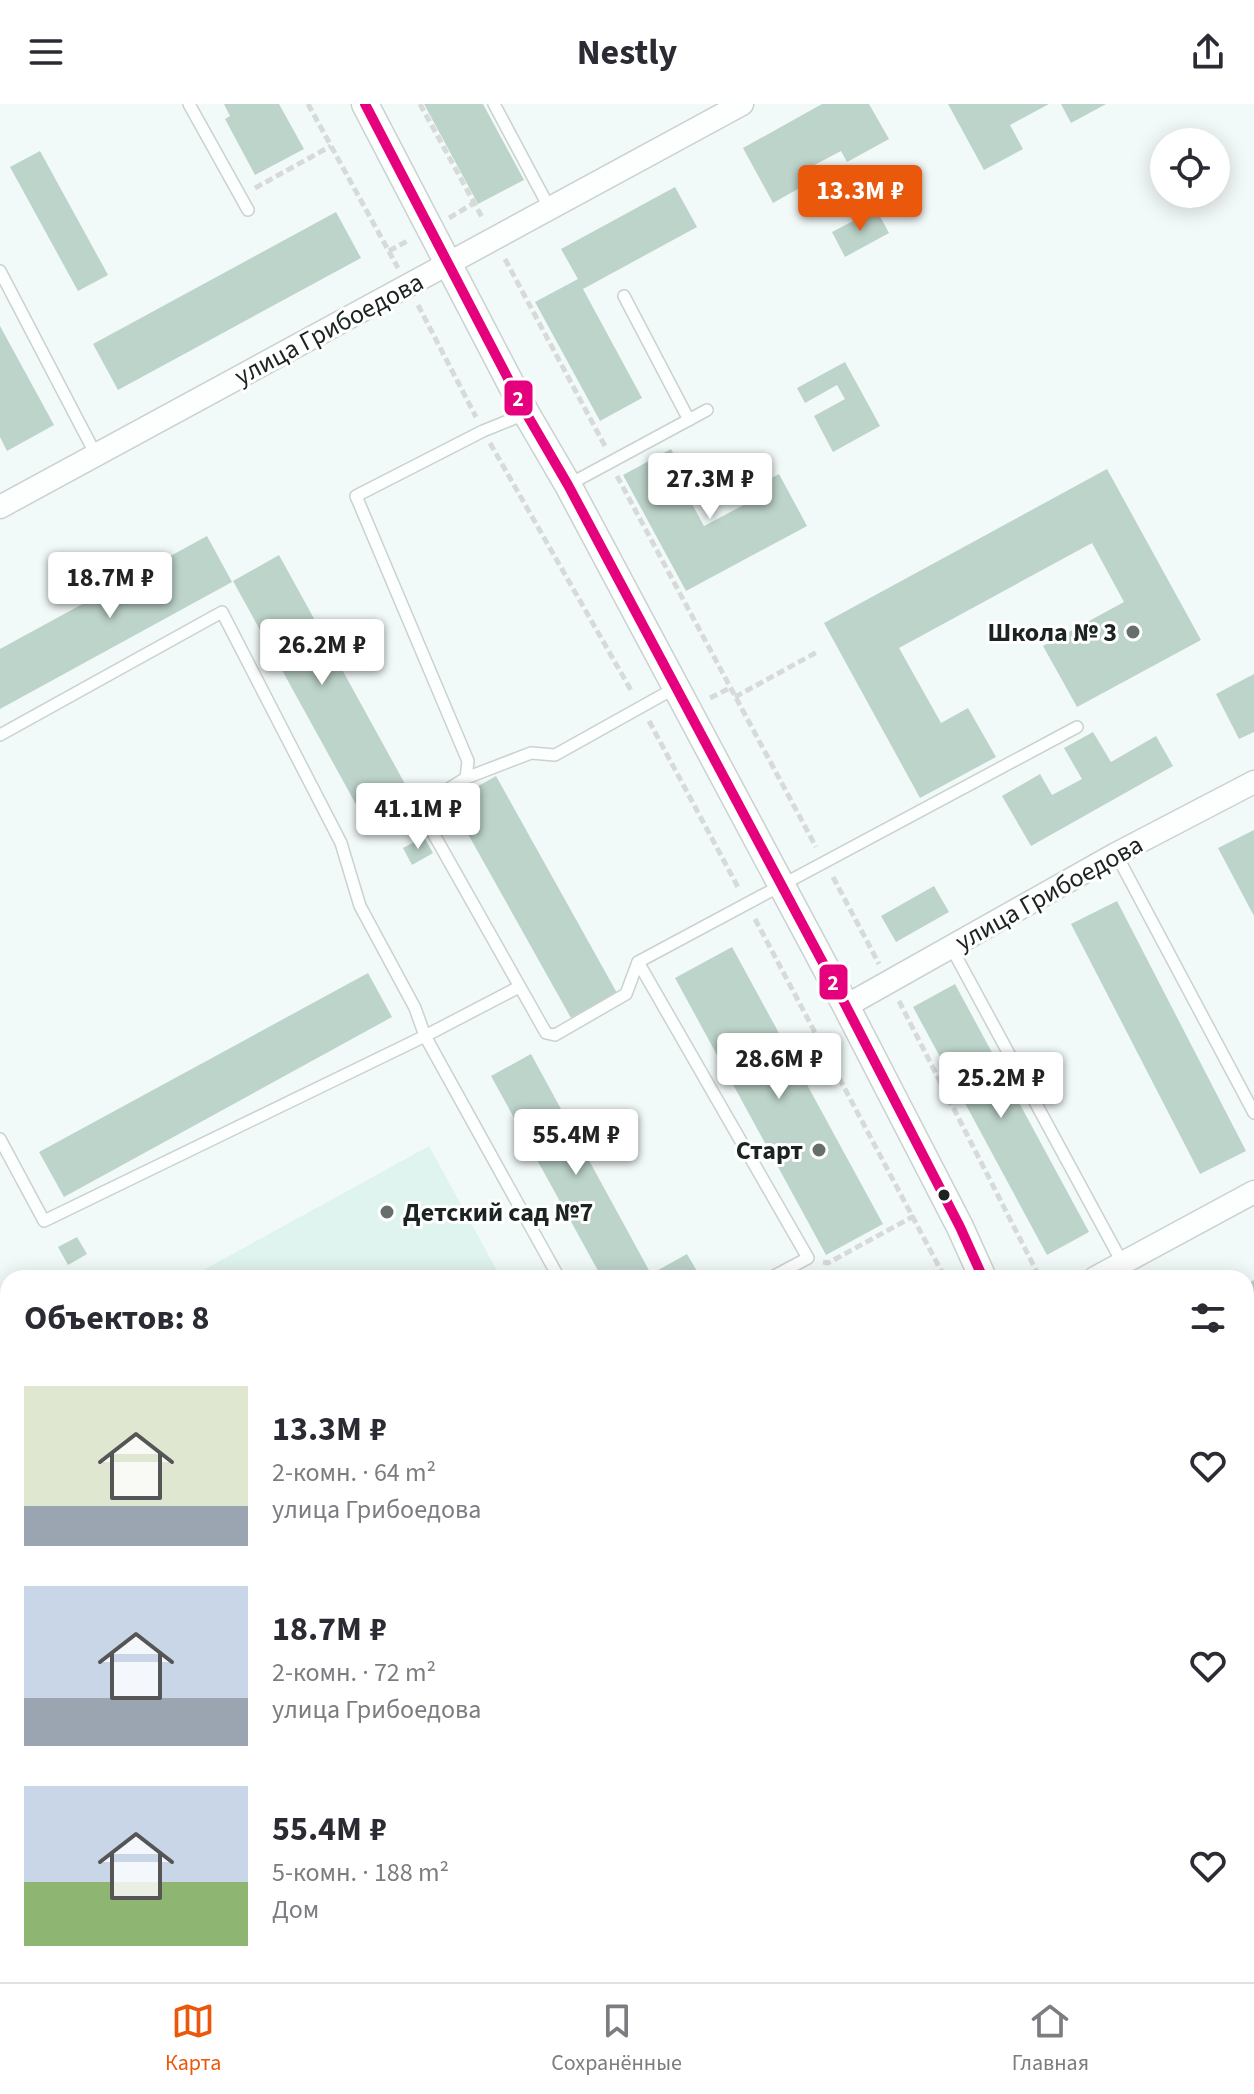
<!DOCTYPE html>
<html lang="ru">
<head>
<meta charset="utf-8">
<style>
  :root { --surface:#fff; --page:#f7f7f7; --text:#2b2b33; --muted:#7c7c81; --line:#e1e1e2; --accent:#ea580c }
  body { margin:0; font-family:"Source Sans 3",sans-serif; background:var(--page); color:var(--text); height:100vh; display:flex; flex-direction:column; font-size:30px; white-space:nowrap }
  * { box-sizing:border-box; margin:0 }
  p { font-size:26px; color:var(--muted) }
  .icon { flex:none; width:44px; height:44px; fill:none; stroke:currentColor; stroke-width:2; stroke-linecap:round; stroke-linejoin:round }
  .map { position:relative; flex:1; overflow:hidden }
  .side { position:absolute; left:0px; top:1166px; width:1254px; height:712px; display:flex; flex-direction:column; background:var(--surface); border-radius:24px 24px 0 0; box-shadow:0 4px 20px #0003 }
  .side>* { flex:none }
  .buttons { position:absolute; left:1150px; top:24px; display:grid; gap:16px }
  .buttons a { display:grid; place-items:center; width:80px; height:80px; border-radius:50%; background:var(--surface); box-shadow:0 4px 20px #0003; font-size:40px }
  .price { position:absolute; translate:-50% -68px; padding:0 18px; border-radius:8px; background:#fff; color:#222; font-size:26px; line-height:52px; filter:drop-shadow(0 2px 4px #0008) }
  .price::after { content:''; position:absolute; left:50%; top:48px; width:24px; height:18px; margin-left:-12px; background:inherit; clip-path:polygon(0 0,100% 0,50% 100%) }
  .price.on { background:var(--accent); color:#fff }
  ul { padding:0; list-style:none }
  li { display:flex; align-items:center; gap:24px; height:200px; padding:0 24px }
  li span { display:grid; place-items:center; flex:none; width:224px; height:160px; border-radius:0px; color:#555 }
  li>.icon { margin-inline-start:auto }
  span .icon { width:96px; height:96px; fill:#fffc; stroke-width:1 }
  li b { font-size:34px }
  h2 { display:flex; justify-content:space-between; align-items:center; height:96px; padding:0 24px; font-size:34px }
  header { display:flex; justify-content:space-between; align-items:center; height:104px; padding:0 24px; background:var(--surface); font-size:36px; font-weight:700 }
  .dock { display:flex; justify-content:space-around; align-items:center; height:112px; border-top:2px solid var(--line); background:var(--surface); font-size:22px; color:var(--muted) }
  .dock a { display:grid; justify-items:center; gap:4px }
  .dock .on { color:var(--accent) }
  .map>svg:first-child { display:block }
  .built { fill:#dff3ef }
  .building { fill:#bdd4ca }
  .lines { fill:none; stroke-linecap:round; stroke-linejoin:round }
  .service-casing { stroke:#cad2d0; stroke-width:14 }
  .minor-casing { stroke:#cad2d0; stroke-width:25 }
  .tertiary-casing { stroke:#cad2d0; stroke-width:29 }
  .path { stroke:#d8dada; stroke-width:5; stroke-dasharray:8 4; stroke-linecap:butt }
  .service { stroke:#fdfefe; stroke-width:11 }
  .minor { stroke:#fdfefe; stroke-width:22 }
  .tertiary { stroke:#fdfefe; stroke-width:26 }
  .bus-1-casing { stroke:#fff; stroke-width:16 }
  .bus-1 { stroke:#e5007d; stroke-width:10 }
  .poi-dot { fill:#676f6d; stroke:#fff; stroke-width:3 }
  .bus-dot { fill:#1c2422; stroke:#fff; stroke-width:3 }
  .labels { text-anchor:middle; dominant-baseline:central; stroke-width:6; stroke-linejoin:round; paint-order:stroke }
  .street-label { font-size:26px; fill:#1c2422; stroke:#fff }
  .poi-label { font-size:26px; font-weight:bold; fill:#1c2422; stroke:#fff; text-anchor:end }
  .line-badge { stroke:#fff; stroke-width:3 }
  .badge-label { font-size:22px; text-anchor:middle; font-weight:bold; fill:#fff }
</style>
</head>
<body>
<header><svg class="icon" aria-label="menu" viewBox="0 0 24 24"><path d="M4 6h16M4 12h16M4 18h16"/></svg>Nestly<svg class="icon" aria-label="share" viewBox="0 0 24 24"><path d="M12 15V3M7 8l5-5 5 5M5 13v7h14v-7"/></svg></header>
<div class="map">
<svg width="1254" height="1878" viewBox="0 0 1254 1878">
  <rect width="100%" height="100%" fill="#f2faf9"/>
  <g class="built">
    <path d="M429,1042L501,1174H189Z"/>
    <path d="M8,1770V1870H87L91,1878H0V1775Z"/>
  </g>
  <g class="building">
    <path d="M224,0H279L304,45L255,71L225,15L230,12Z"/>
    <path d="M424,0H483L524,76L478,100Z"/>
    <path d="M822,0H869L889,35L847,58L841,47L805,66L812,77L773,99L743,44Z"/>
    <path d="M948,0H1049L1010,21L1023,45L984,66Z"/>
    <path d="M1061,0H1106L1071,19Z"/>
    <path d="M40,47L108,171L78,187L10,63Z"/>
    <path d="M675,83L697,123L583,185L642,294L600,317L535,198L578,175L561,145Z"/>
    <path d="M876,105L889,129L845,153L832,128Z"/>
    <path d="M336,108L361,154L118,286L93,240Z"/>
    <path d="M0,222L54,321L7,347L0,333Z"/>
    <path d="M845,258L880,322L833,348L814,312L845,295L837,281L805,299L797,284Z"/>
    <path d="M671,345L686,374L680,378L704,422L753,396L748,387L779,370L807,422L686,487L623,371Z"/>
    <path d="M1107,365L1201,536L1077,603L1043,542L1124,498L1092,439L899,544L941,619L968,604L996,653L920,694L824,519Z"/>
    <path d="M207,432L232,478L0,605V545Z"/>
    <path d="M279,451L410,689L364,715L233,477Z"/>
    <path d="M1254,570V628L1239,635L1216,590Z"/>
    <path d="M1093,628L1111,658L1156,632L1173,662L1031,742L1002,692L1040,670L1052,691L1082,675L1064,644Z"/>
    <path d="M496,672L617,889L571,914L450,698Z"/>
    <path d="M1254,726V812L1218,744Z"/>
    <path d="M424,733L433,749L412,761L403,744Z"/>
    <path d="M934,782L949,808L896,838L881,812Z"/>
    <path d="M1117,797L1246,1047L1200,1070L1071,820Z"/>
    <path d="M732,843L883,1120L826,1151L675,874Z"/>
    <path d="M368,869L392,913L64,1093L39,1048Z"/>
    <path d="M955,880L1089,1128L1047,1151L913,903Z"/>
    <path d="M531,950L651,1170L687,1150L701,1174H602L491,972Z"/>
    <path d="M77,1133L87,1150L68,1161L58,1143Z"/>
    <path d="M1254,1176V1233L1246,1238V1180Z"/>
    <path d="M1246,1452L1254,1468V1570L1246,1554Z"/>
    <path d="M362,1870H420L424,1878H366Z"/>
    <path d="M776,1870H886L871,1878H761Z"/>
  </g>
  <g class="lines">
    <g class="service-casing">
      <g id="service">
        <path d="M189,0L248,106"/>
        <path d="M494,0L550,105"/>
        <path d="M0,167L96,351"/>
        <path d="M624,192L689,316"/>
        <path d="M525,310L483,327L356,392L468,657L466,674L419,704L546,929L555,931L626,890L638,858"/>
        <path d="M568,381L707,306"/>
        <path d="M0,631L222,508L341,739L360,802L415,904L425,932L559,1174"/>
        <path d="M466,674L531,649L555,651L675,584"/>
        <path d="M1116,750L1254,1009"/>
        <path d="M951,843L1123,1160"/>
        <path d="M0,1035L44,1117L425,932L519,883"/>
        <path d="M776,1171L808,1154L638,858L1077,623"/>
        <path d="M1246,1273L1254,1269"/>
        <path d="M1246,1362L1254,1376"/>
        <path d="M0,1559L8,1574"/>
        <path d="M0,1841L8,1843"/>
        <path d="M317,1870L321,1878"/>
      </g>
    </g>
    <g class="minor-casing">
      <g id="minor">
        <path d="M0,403L742,0"/>
        <path d="M846,902L1116,750L1254,678"/>
        <path d="M1095,1174L1254,1088"/>
        <path d="M0,1762L8,1758"/>
        <path d="M1246,1781L1254,1776"/>
        <path d="M117,1870L121,1878"/>
        <path d="M1061,1878L1076,1870"/>
      </g>
    </g>
    <g class="tertiary-casing">
      <g id="tertiary">
        <path d="M365,0L526,309L568,381L846,902L960,1123L983,1174"/>
        <path d="M1246,1696L1254,1711"/>
      </g>
    </g>
    <g class="path">
      <path d="M308,0L398,164"/>
      <path d="M420,0L483,115"/>
      <path d="M255,84L331,42"/>
      <path d="M449,114L474,99"/>
      <path d="M389,147L409,136"/>
      <path d="M505,155L606,344"/>
      <path d="M418,201L476,313"/>
      <path d="M490,339L632,588"/>
      <path d="M617,372L816,743"/>
      <path d="M735,593L819,547"/>
      <path d="M710,594L730,584"/>
      <path d="M649,617L739,785"/>
      <path d="M833,773L879,860"/>
      <path d="M755,815L945,1174"/>
      <path d="M899,897L1040,1174"/>
      <path d="M823,1158L828,1159L914,1112"/>
      <path d="M1246,1574L1254,1589"/>
      <path d="M717,1878L732,1870"/>
      <path d="M933,1878L948,1870"/>
    </g>
    <use href="#service" class="service"/>
    <use href="#minor" class="minor"/>
    <use href="#tertiary" class="tertiary"/>
    <g class="bus-1-casing">
      <path id="bus-1" d="M365,0L526,309L568,381L846,902L960,1123L983,1174"/>
    </g>
    <use href="#bus-1" class="bus-1"/>
  </g>
  <g class="poi-dot">
    <circle cx="1133" cy="528" r="8"/>
    <circle cx="819" cy="1046" r="8"/>
    <circle cx="387" cy="1108" r="8"/>
  </g>
  <circle class="bus-dot" cx="944" cy="1091" r="7"/>
  <g class="labels">
    <g class="street-label">
      <text transform="translate(329 225) rotate(-28)">улица Грибоедова</text>
      <text transform="translate(1049 789) rotate(-29)">улица Грибоедова</text>
    </g>
    <g class="poi-label">
      <text x="1117" y="528">Школа № 3</text>
      <text x="803" y="1046">Старт</text>
      <text x="403" y="1108" text-anchor="start">Детский сад №7</text>
    </g>
  </g>
  <g class="line-badge">
    <rect x="503" y="275" width="31" height="38" rx="8" fill="#e5007d"/>
    <rect x="818" y="859" width="31" height="38" rx="8" fill="#e5007d"/>
  </g>
  <g class="badge-label">
    <text x="518" y="302">2</text>
    <text x="833" y="886">2</text>
  </g>
</svg>
<div class="buttons">
<a><svg class="icon" aria-label="locate" viewBox="0 0 24 24"><circle cx="12" cy="12" r="6"/><path d="M12 2v4M12 18v4M2 12h4M18 12h4"/></svg></a>
</div>
<b class="price on" style="left:860px;top:129px">13.3M ₽</b>
<b class="price" style="left:710px;top:417px">27.3M ₽</b>
<b class="price" style="left:110px;top:516px">18.7M ₽</b>
<b class="price" style="left:322px;top:583px">26.2M ₽</b>
<b class="price" style="left:418px;top:747px">41.1M ₽</b>
<b class="price" style="left:779px;top:997px">28.6M ₽</b>
<b class="price" style="left:1001px;top:1016px">25.2M ₽</b>
<b class="price" style="left:576px;top:1073px">55.4M ₽</b>
<section class="side">
<h2>Объектов: 8<svg class="icon" aria-label="filters" viewBox="0 0 24 24"><path d="M4 7h16M4 17h16"/><circle cx="9" cy="7" r="2"/><circle cx="15" cy="17" r="2"/></svg></h2>
<ul>
<li><span style="background:linear-gradient(#dfe7d0 75%,#9aa5b1 0)"><svg class="icon" aria-label="home" viewBox="0 0 24 24"><path d="M3 11l9-7 9 7M6 9v11h12V9"/></svg></span><div><b>13.3M ₽</b><p>2-комн. · 64 m²</p><p>улица Грибоедова</p></div><svg class="icon" aria-label="heart" viewBox="0 0 24 24"><path d="M12 20l-8-8c-3-5 5-10 8-4 3-6 11-1 8 4z"/></svg></li>
<li><span style="background:linear-gradient(#c9d6e8 70%,#9aa5b1 0)"><svg class="icon" aria-label="home" viewBox="0 0 24 24"><path d="M3 11l9-7 9 7M6 9v11h12V9"/></svg></span><div><b>18.7M ₽</b><p>2-комн. · 72 m²</p><p>улица Грибоедова</p></div><svg class="icon" aria-label="heart" viewBox="0 0 24 24"><path d="M12 20l-8-8c-3-5 5-10 8-4 3-6 11-1 8 4z"/></svg></li>
<li><span style="background:linear-gradient(#c9d6e8 60%,#8fb573 0)"><svg class="icon" aria-label="home" viewBox="0 0 24 24"><path d="M3 11l9-7 9 7M6 9v11h12V9"/></svg></span><div><b>55.4M ₽</b><p>5-комн. · 188 m²</p><p>Дом</p></div><svg class="icon" aria-label="heart" viewBox="0 0 24 24"><path d="M12 20l-8-8c-3-5 5-10 8-4 3-6 11-1 8 4z"/></svg></li>
</ul>
</section>
</div>
<nav class="dock">
<a class="on"><svg class="icon" aria-label="map" viewBox="0 0 24 24"><path d="M3 6l6-2 6 2 6-2v14l-6 2-6-2-6 2zM9 4v14M15 6v14"/></svg>Карта</a>
<a><svg class="icon" aria-label="saved" viewBox="0 0 24 24"><path d="M7 4h10v16l-5-4-5 4z"/></svg>Сохранённые</a>
<a><svg class="icon" aria-label="home" viewBox="0 0 24 24"><path d="M3 11l9-7 9 7M6 9v11h12V9"/></svg>Главная</a>
</nav>
</body>
</html>
